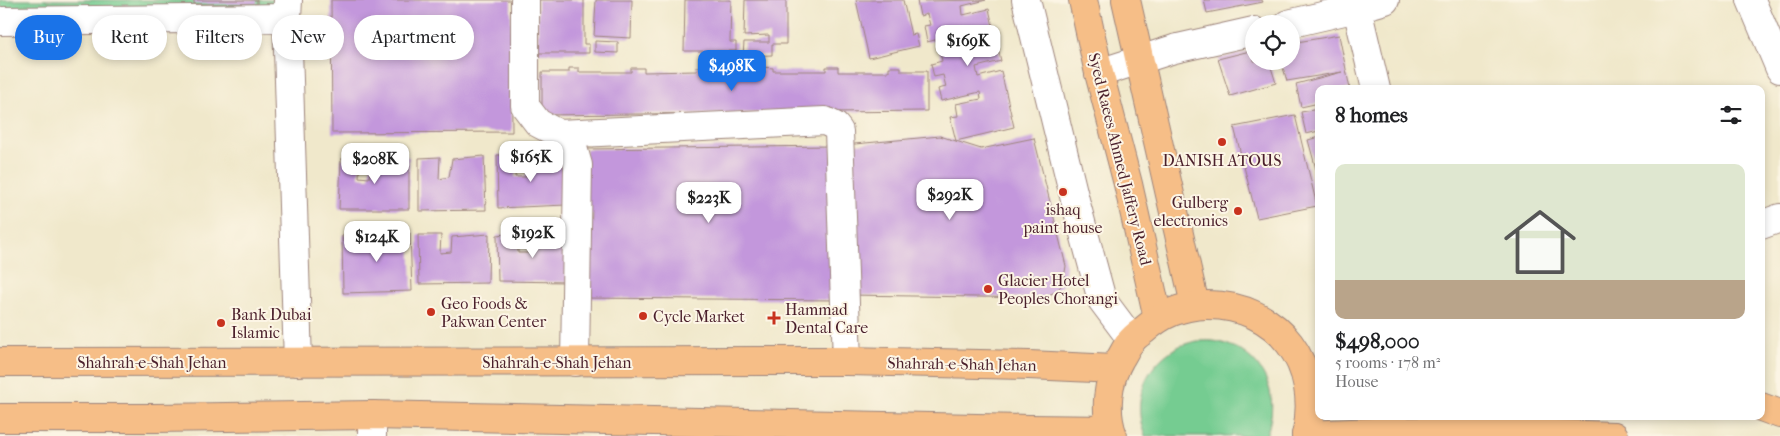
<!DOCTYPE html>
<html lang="en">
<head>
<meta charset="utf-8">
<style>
  :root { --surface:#fff; --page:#f2f2f2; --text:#202124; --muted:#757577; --line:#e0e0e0; --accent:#1a73e8 }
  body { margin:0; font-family:"IM FELL French Canon",serif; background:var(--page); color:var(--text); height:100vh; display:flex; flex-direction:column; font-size:19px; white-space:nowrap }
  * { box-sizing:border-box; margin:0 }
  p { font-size:16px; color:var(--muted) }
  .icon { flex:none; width:28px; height:28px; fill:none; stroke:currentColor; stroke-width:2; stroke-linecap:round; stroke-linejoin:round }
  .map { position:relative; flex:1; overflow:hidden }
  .panel { position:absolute; left:1315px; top:85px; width:450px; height:335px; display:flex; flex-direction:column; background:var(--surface); border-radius:10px; box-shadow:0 2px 8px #0003 }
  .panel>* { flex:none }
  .hud { position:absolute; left:15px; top:15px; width:475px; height:45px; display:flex; gap:10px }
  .buttons { position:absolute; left:1245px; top:15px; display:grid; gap:10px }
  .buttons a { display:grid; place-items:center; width:55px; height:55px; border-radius:50%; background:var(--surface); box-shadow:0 2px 8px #0003; font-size:25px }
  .price { position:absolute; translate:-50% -42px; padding:0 11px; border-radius:10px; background:#fff; color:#222; font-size:16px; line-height:32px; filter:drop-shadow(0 1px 2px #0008) }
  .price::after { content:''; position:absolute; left:50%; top:30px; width:15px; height:11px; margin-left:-8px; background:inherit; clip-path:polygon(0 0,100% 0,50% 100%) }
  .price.on { background:var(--accent); color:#fff }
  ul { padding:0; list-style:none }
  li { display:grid; align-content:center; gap:10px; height:265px; padding:0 20px }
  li+li { border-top:1px solid var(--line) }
  li span { display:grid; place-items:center; height:155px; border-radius:10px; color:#555 }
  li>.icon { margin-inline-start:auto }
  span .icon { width:90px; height:90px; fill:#fffc; stroke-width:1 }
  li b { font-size:21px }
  h2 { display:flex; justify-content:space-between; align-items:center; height:60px; padding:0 20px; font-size:21px }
  .pill { padding:0 18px; border-radius:22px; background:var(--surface); box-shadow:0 2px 8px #0003; font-size:18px; line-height:45px }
  .pill.on { background:var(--accent); color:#fff }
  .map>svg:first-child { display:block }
  .green { fill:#75cc91; stroke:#60765e }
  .building { fill:#c397dc }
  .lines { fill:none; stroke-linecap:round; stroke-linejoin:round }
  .minor-casing { stroke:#9d847b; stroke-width:30 }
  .major-casing { stroke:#9d847b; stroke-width:30 }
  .minor { stroke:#fff; stroke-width:28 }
  .major { stroke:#f6be87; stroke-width:28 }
  .poi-dot { fill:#c8321e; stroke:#fcf5e5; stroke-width:2 }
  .labels { text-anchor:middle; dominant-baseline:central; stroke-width:4; stroke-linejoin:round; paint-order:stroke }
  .street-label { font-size:16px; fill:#4a1f2b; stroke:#fcf5e5 }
  .poi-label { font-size:16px; fill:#4a1f2b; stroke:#fcf5e5; text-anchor:start }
</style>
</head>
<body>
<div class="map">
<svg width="1780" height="436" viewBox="0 0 1780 436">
  <rect width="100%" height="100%" fill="#fcf5e5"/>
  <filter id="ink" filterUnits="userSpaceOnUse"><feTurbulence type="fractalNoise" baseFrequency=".02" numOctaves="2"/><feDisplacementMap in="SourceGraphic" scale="10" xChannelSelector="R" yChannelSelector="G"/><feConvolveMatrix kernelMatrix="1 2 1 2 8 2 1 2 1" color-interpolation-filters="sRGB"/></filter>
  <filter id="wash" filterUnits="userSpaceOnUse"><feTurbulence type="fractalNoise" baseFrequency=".0096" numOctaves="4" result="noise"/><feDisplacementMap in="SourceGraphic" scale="20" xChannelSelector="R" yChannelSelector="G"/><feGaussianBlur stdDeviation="1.12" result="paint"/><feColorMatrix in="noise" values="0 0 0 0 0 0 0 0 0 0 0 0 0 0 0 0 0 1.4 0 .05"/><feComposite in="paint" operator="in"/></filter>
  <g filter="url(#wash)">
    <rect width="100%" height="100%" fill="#f0e8cb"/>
    <g class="green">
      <path d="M0,0H288L287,18L0,21Z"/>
      <path d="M1196,341C1204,341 1212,340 1219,342C1264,353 1282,395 1266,436H1145C1132,403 1143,368 1174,349C1180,345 1189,343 1196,341Z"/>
    </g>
    <g id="blocks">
      <g class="building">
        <rect x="194" y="0" width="63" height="4"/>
        <path d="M331,0H511L512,132L332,133Z"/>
        <path d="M538,0H584V44H589V53H538Z"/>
        <path d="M596,0H632L631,38L594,36Z"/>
        <path d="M685,0H731L730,42H736V51H684Z"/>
        <path d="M745,0H786V44H772V55L743,56L744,42H769V35L744,36Z"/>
        <path d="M856,0H903L911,35L916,34L919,46L869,58Z"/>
        <path d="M986,0L962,6L963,15L989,9L1001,61L976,67L978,77L1001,71L1014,127L956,141L950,117L958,116L956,104L981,99L980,92L941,101L938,89L946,87L943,75L934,77L931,64L942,61L938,44L960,39L959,34L927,42L924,26L930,25L927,14L920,16L917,1Z"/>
        <path d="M1204,0H1262L1263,2L1207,13Z"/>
        <path d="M1339,35L1350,89H1319V103L1301,107L1296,84L1342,72L1287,81L1281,61H1291V43Z"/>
        <path d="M595,41L618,42V53L595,52Z"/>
        <path d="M1254,50V61H1269L1276,83L1230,96L1218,59Z"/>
        <path d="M696,67H708L707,72L762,71V67L773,68V71H826V67H838V72H889V67H901V71H927V111L542,115V72H569V68H579V72H631V68H644V72L697,71Z"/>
        <path d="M1319,109V131L1306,134L1301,112Z"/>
        <path d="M1295,115L1317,206L1257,218L1234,127Z"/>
        <path d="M940,136L981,149L1034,138L1066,266L1063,284L1055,292L1042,298L850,295L844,145Z"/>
        <path d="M1319,137V168L1316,169L1308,140Z"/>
        <path d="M833,146L837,300L579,298L586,149Z"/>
        <path d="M497,155H517L515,177H526L529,156L563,157L566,205L498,208Z"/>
        <path d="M484,156L486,210L419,211V158L440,157L439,179L449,177L452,159Z"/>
        <path d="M372,157H409V209H339L341,159H360L359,177L369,178Z"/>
        <path d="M410,233L412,291L343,293L342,235Z"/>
        <path d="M518,233V253H530V236L566,234L567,282L498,281L497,235Z"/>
        <path d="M489,234L488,283L419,284L418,235H441L440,253L451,252L452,237Z"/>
      </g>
    </g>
  </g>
  <g filter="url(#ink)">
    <use href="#blocks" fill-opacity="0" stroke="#9d847b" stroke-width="1"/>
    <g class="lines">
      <g class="minor-casing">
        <g id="minor">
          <path d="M288,0L287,18L298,362"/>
          <path d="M525,0V106L538,123L559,134L566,140L574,151L578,165L575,362"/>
          <path d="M1026,0L1075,200L1102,300L1132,340"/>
          <path d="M1355,0L1376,89"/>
          <path d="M1751,0L1780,69"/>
          <path d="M0,21L287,18"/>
          <path d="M1288,24L1357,8L1385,0"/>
          <path d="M1099,73L1174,49L1254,31"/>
          <path d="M559,134L825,121L835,126L839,131L847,361"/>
          <path d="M1761,225L1780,218"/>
          <path d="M372,415V436"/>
        </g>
      </g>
      <g class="major-casing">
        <g id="major">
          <path d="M1083,0L1099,73L1128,184L1158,318"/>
          <path d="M1126,0L1195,305"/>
          <path d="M0,362L847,361L1029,365L1115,369"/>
          <path d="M1761,407L1780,414"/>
          <path d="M0,418H155L372,415L1029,429L1110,430"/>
          <path d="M1306,435L1375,432L1462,431L1614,436"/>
          <path d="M1113,436C1104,412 1107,381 1120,359C1124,353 1127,345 1132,340C1135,336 1140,333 1144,330C1162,314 1181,306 1206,305C1279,304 1323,366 1306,436"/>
        </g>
      </g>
      <use href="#minor" class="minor"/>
      <use href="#major" class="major"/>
    </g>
  </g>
  <g class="poi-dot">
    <circle cx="1222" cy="142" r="5"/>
    <circle cx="1063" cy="192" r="5"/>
    <circle cx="1238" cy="211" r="5"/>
    <circle cx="988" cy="289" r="5"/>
    <circle cx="431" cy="312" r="5"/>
    <circle cx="643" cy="316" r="5"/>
    <path d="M771.5 310.5h5v5h5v5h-5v5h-5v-5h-5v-5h5z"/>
    <circle cx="221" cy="323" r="5"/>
  </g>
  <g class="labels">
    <g class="street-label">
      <text transform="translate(1120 159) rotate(76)">Syed Raees Ahmed Jaffery Road</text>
      <text x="152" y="362">Shahrah-e-Shah Jehan</text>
      <text x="557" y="362">Shahrah-e-Shah Jehan</text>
      <text transform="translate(962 364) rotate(1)">Shahrah-e-Shah Jehan</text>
    </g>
    <g class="poi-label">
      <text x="1222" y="160" text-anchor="middle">DANISH ATOUS</text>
      <text x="1228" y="202" text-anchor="end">Gulberg<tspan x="1228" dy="18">electronics</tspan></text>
      <text x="1063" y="209" text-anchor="middle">ishaq<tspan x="1063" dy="18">paint house</tspan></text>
      <text x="998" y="280">Glacier Hotel<tspan x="998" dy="18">Peoples Chorangi</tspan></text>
      <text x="441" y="303">Geo Foods &amp;<tspan x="441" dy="18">Pakwan Center</tspan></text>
      <text x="785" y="309">Hammad<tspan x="785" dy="18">Dental Care</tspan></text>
      <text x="231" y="314">Bank Dubai<tspan x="231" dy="18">Islamic</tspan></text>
      <text x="653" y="316">Cycle Market</text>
    </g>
  </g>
</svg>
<div class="buttons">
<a><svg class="icon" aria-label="locate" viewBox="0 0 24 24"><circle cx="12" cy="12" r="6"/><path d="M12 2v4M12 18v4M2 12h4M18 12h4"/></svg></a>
</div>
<b class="price" style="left:968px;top:67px">$169K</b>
<b class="price on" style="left:732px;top:92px">$498K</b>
<b class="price" style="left:531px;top:183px">$165K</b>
<b class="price" style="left:375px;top:185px">$208K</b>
<b class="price" style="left:950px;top:221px">$292K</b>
<b class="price" style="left:709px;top:224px">$223K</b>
<b class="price" style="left:533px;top:259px">$192K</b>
<b class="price" style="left:377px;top:263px">$124K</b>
<div class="hud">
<a class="pill on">Buy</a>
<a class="pill">Rent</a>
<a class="pill">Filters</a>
<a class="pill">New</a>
<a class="pill">Apartment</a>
</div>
<section class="panel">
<h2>8 homes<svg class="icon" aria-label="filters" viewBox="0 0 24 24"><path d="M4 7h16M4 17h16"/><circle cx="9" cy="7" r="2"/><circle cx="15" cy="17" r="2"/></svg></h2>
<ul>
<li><span style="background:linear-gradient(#dfe7d0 75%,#b9a48a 0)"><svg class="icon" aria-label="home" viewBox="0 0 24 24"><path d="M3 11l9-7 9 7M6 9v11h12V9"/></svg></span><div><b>$498,000</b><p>5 rooms · 178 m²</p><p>House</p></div></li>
</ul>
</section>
</div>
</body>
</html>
